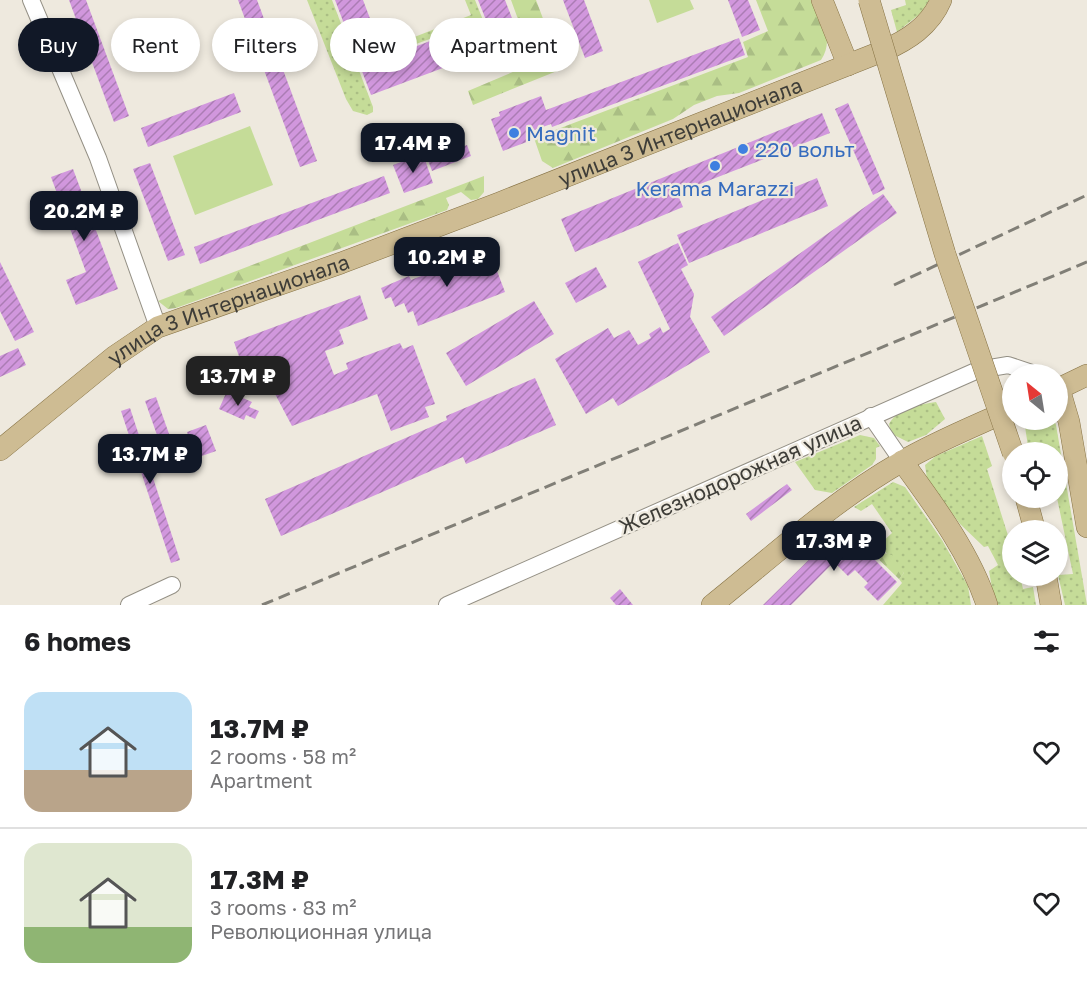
<!DOCTYPE html>
<html lang="en">
<head>
<meta charset="utf-8">
<style>
  :root { --surface:#fff; --page:#f6f6f6; --text:#202124; --muted:#757577; --line:#e0e0e0; --accent:#111827 }
  body { margin:0; font-family:"Golos Text",sans-serif; background:var(--page); color:var(--text); height:100vh; display:flex; flex-direction:column; font-size:22px; white-space:nowrap }
  * { box-sizing:border-box; margin:0 }
  p { font-size:20px; color:var(--muted) }
  .icon { flex:none; width:33px; height:33px; fill:none; stroke:currentColor; stroke-width:2; stroke-linecap:round; stroke-linejoin:round }
  .map { position:relative; height:605px; overflow:hidden }
  .sheet { display:flex; flex-direction:column; background:var(--surface); flex:1 }
  .sheet>* { flex:none }
  .top-card { position:absolute; left:18px; top:18px; width:600px; height:54px; display:flex; gap:12px }
  .needle { width:39px; rotate:330deg }
  .buttons { position:absolute; left:1002px; top:364px; display:grid; gap:12px }
  .buttons a { display:grid; place-items:center; width:66px; height:66px; border-radius:50%; background:var(--surface); box-shadow:0 3px 9px #0003; font-size:30px }
  .price { position:absolute; translate:-50% -51px; padding:0 14px; border-radius:12px; background:var(--accent); color:#fff; font-size:20px; line-height:39px; filter:drop-shadow(0 2px 3px #0008) }
  .price::after { content:''; position:absolute; left:50%; top:36px; width:18px; height:14px; margin-left:-9px; background:inherit; clip-path:polygon(0 0,100% 0,50% 100%) }
  .price.on { background:#222; color:#fff }
  ul { padding:0; list-style:none }
  li { display:flex; align-items:center; gap:18px; height:150px; padding:0 24px }
  li+li { border-top:2px solid var(--line) }
  li span { display:grid; place-items:center; flex:none; width:168px; height:120px; border-radius:18px; color:#555 }
  li>.icon { margin-inline-start:auto }
  span .icon { width:72px; height:72px; fill:#fffc; stroke-width:1 }
  li b { font-size:26px }
  h2 { display:flex; justify-content:space-between; align-items:center; height:72px; padding:0 24px; font-size:26px }
  .tag { padding:0 21px; border-radius:27px; background:var(--surface); box-shadow:0 3px 9px #0003; font-size:21px; line-height:54px }
  .tag.on { background:var(--accent); color:#fff }
  .map>svg:first-child { display:block }
  .grass { fill:url(#grass-dots) }
  .forest { fill:url(#forest-firs) }
  .green { fill:#c5dc98 }
  .building { fill:url(#building-hatch) }
  .lines { fill:none; stroke-linecap:round; stroke-linejoin:round }
  .minor-casing { stroke:#949085; stroke-width:18 }
  .major-casing { stroke:#867244; stroke-width:22 }
  .minor { stroke:#fff; stroke-width:16 }
  .major { stroke:#cebc93; stroke-width:21 }
  .rail { stroke:#817f77; stroke-width:3; stroke-dasharray:12 6; stroke-linecap:butt }
  .major-bridge-casing { stroke:#867244; stroke-width:22; stroke-linecap:butt }
  .major-bridge { stroke:#cebc93; stroke-width:21 }
  .shop-dot { fill:#3f7fe0; stroke:#eee9de; stroke-width:2 }
  .labels { text-anchor:middle; dominant-baseline:central; stroke-width:4.5; stroke-linejoin:round; paint-order:stroke }
  .street-label { font-size:21px; fill:#3e3d38; stroke:#eee9de }
  .shop-label { font-size:21px; fill:#366cbe; stroke:#eee9de; text-anchor:start }
</style>
</head>
<body>
<div class="map">
<svg width="1087" height="605" viewBox="0 0 1087 605">
  <defs>
    <pattern id="grass-dots" width="8" height="8" patternUnits="userSpaceOnUse" patternTransform="scale(1.5)"><rect width="8" height="8" fill="#c5dc98"/><path d="M2 2h.1M6 6h.1" fill="none" stroke="#aabe84" stroke-width="1.8" stroke-linecap="round"/></pattern>
    <pattern id="forest-firs" width="22" height="20" patternUnits="userSpaceOnUse" patternTransform="scale(1.5)"><rect width="22" height="20" fill="#c5dc98"/><path d="M5 1l3.5 6h-7zM16 11l3.5 6h-7z" fill="#aabe84"/></pattern>
    <pattern id="building-hatch" width="6" height="6" patternUnits="userSpaceOnUse" patternTransform="scale(1.5)"><rect width="6" height="6" fill="#d197dd"/><path d="M-1 1l2-2M0 6l6-6M5 7l2-2" fill="none" stroke="#ab7cb4"/></pattern>
  </defs>
  <rect width="100%" height="100%" fill="#eee9de"/>
  <g class="grass">
    <path d="M307,0H332L373,107V112L367,115L353,111L346,99Z"/>
    <path d="M465,0H475L483,20L388,54L386,48L471,15Z"/>
    <path d="M905,0H929L921,13L897,32L891,10L906,5Z"/>
    <path d="M936,402L945,419L926,435L908,442L896,436L892,438L889,424C899,407 918,405 936,402Z"/>
    <path d="M1024,420H1054L1056,425L1087,605H1065L1058,575L1073,574L1057,498L1058,453H1048L1047,450L1029,453Z"/>
    <path d="M860,435L874,438L880,446L876,448V459L872,465L832,493L815,490L795,462Z"/>
    <path d="M982,436L992,466L987,469L1012,548V576H1020L1023,589L1033,587L1036,605H995L989,571L998,565L988,546L984,547L960,524L927,479L925,465L936,456Z"/>
    <path d="M893,482L905,487L942,540L968,586L971,605H883L902,583L899,579L904,573L879,545L892,533L872,504L861,511L854,507Z"/>
  </g>
  <g class="forest">
    <path d="M511,0H536L562,69L473,105L468,91L534,63Z"/>
    <path d="M756,0H813C821,21 835,39 821,60L739,93L717,96L694,105L673,119L553,168L542,161L534,138L748,57L743,42L768,31Z"/>
    <path d="M484,176V192L478,199L471,200L461,192L446,198L449,205L447,210L176,308L168,309L158,301Z"/>
    <path d="M848,521L876,547L879,545L884,553L892,555L904,573L899,579L872,553H864L839,530Z"/>
  </g>
  <g class="green">
    <path d="M649,0H690L694,9L657,23Z"/>
    <path d="M250,126L273,185L195,215L173,156Z"/>
  </g>
  <g class="building">
    <path d="M69,0H86L129,116L114,122Z"/>
    <path d="M238,0H257L317,161L300,167Z"/>
    <path d="M335,0H363L385,58L486,20L478,0H505L520,39L371,95Z"/>
    <path d="M563,0H584L603,51L585,58Z"/>
    <path d="M728,0H748L760,30L742,37Z"/>
    <path d="M739,38L745,55L552,127L551,124L529,132L532,140L503,151L491,119L500,116L499,112L541,96L546,110Z"/>
    <path d="M234,93L241,112L148,147L141,128Z"/>
    <path d="M848,103L885,189L873,195L835,109Z"/>
    <path d="M822,113L830,133L677,193L683,207L575,252L561,219Z"/>
    <path d="M467,145L471,156L432,171L428,160Z"/>
    <path d="M423,154L433,183L404,193L393,165Z"/>
    <path d="M150,163L185,255L168,261L133,169Z"/>
    <path d="M73,169L118,289L76,305L66,280L86,272L51,177Z"/>
    <path d="M384,176L390,193L200,264L194,247Z"/>
    <path d="M817,178L828,206L689,263L677,235Z"/>
    <path d="M883,194L897,213L724,336L711,317Z"/>
    <path d="M678,243L688,265L681,269L694,294L690,317L710,352L618,406L613,398L586,414L555,359L608,328L614,338L629,330L638,345L651,338L649,334L660,327L663,333L670,329L638,262Z"/>
    <path d="M489,250L505,292L418,326L413,311L408,313L404,303L395,307L391,297L385,299L381,288L409,276L411,280Z"/>
    <path d="M0,262L34,332L15,341L0,311Z"/>
    <path d="M596,267L607,287L576,303L565,283Z"/>
    <path d="M360,295L368,319L339,330L344,344L325,351L334,375L348,369L346,363L400,343L403,349L413,345L435,404L425,407L429,417L391,431L377,394L292,426L274,392L259,372L241,362L234,342Z"/>
    <path d="M534,301L554,334L466,386L446,353Z"/>
    <path d="M18,348L26,365L0,377V356Z"/>
    <path d="M535,378L556,425L466,464L463,457L281,536L265,499L447,420L446,416Z"/>
    <path d="M227,391L252,402L249,407L259,411L255,419L246,415L244,420L219,409Z"/>
    <path d="M156,397L180,465L169,469L145,401Z"/>
    <path d="M130,408L180,560L171,563L121,411Z"/>
    <path d="M206,425L216,451L196,458L187,432Z"/>
    <path d="M787,484L792,490L751,521L746,514Z"/>
    <path d="M837,532L864,560L870,555L897,582L878,601L864,587L868,583L855,570L848,576L834,562L791,605H763Z"/>
    <path d="M620,589L633,605H616L610,598Z"/>
  </g>
  <g class="lines">
    <g class="minor-casing">
      <g id="minor">
        <path d="M31,0L98,158L158,327"/>
        <path d="M871,416L902,461"/>
        <path d="M129,605L172,585"/>
        <path d="M447,605L978,370L1008,365L1038,375"/>
      </g>
    </g>
    <g class="major-casing">
      <g id="major">
        <path d="M822,0L848,65"/>
        <path d="M1059,388L1069,422L1087,527"/>
        <path d="M1058,389L1087,375"/>
        <path id="s1" d="M0,450L115,356L158,327L341,263L499,203L883,51C908,40 930,26 941,0"/>
        <path d="M902,461C934,505 970,553 987,605"/>
        <path d="M1026,498L1035,531"/>
        <path d="M1046,576L1051,605"/>
        <path d="M712,605C773,556 833,501 901,462C937,441 975,426 1012,409"/>
      </g>
    </g>
    <use href="#minor" class="minor"/>
    <use href="#major" class="major"/>
    <g class="rail">
      <path d="M894,285L1087,195"/>
      <path d="M262,605L1087,262"/>
    </g>
    <g class="major-bridge-casing">
      <path id="major-bridge" d="M869,0L945,254L1013,453"/>
    </g>
    <use href="#major-bridge" class="major-bridge"/>
  </g>
  <g class="shop-dot">
    <circle cx="514" cy="133" r="6"/>
    <circle cx="743" cy="149" r="6"/>
    <circle cx="715" cy="166" r="6"/>
  </g>
  <g class="labels">
    <g class="street-label">
      <text stroke="none"><textPath href="#s1" startOffset="758">улица 3 Интернационала</textPath></text>
      <text stroke="none"><textPath href="#s1" startOffset="272">улица 3 Интернационала</textPath></text>
      <text transform="translate(740 474) rotate(-24)">Железнодорожная улица</text>
    </g>
    <g class="shop-label">
      <text x="526" y="133">Magnit</text>
      <text x="755" y="149">220 вольт</text>
      <text x="715" y="188" text-anchor="middle">Kerama Marazzi</text>
    </g>
  </g>
</svg>
<div class="buttons">
<a><svg class="needle" viewBox="-14 -14 28 28"><path d="M0-13l5 13h-10z" fill="#e53935"/><path d="M0 13l5-13h-10z" fill="#757577"/></svg></a>
<a><svg class="icon" aria-label="locate" viewBox="0 0 24 24"><circle cx="12" cy="12" r="6"/><path d="M12 2v4M12 18v4M2 12h4M18 12h4"/></svg></a>
<a><svg class="icon" aria-label="layers" viewBox="0 0 24 24"><path d="M12 4l9 5-9 5-9-5zM3 14l9 5 9-5"/></svg></a>
</div>
<b class="price" style="left:413px;top:174px">17.4M ₽</b>
<b class="price" style="left:84px;top:242px">20.2M ₽</b>
<b class="price" style="left:447px;top:288px">10.2M ₽</b>
<b class="price on" style="left:238px;top:407px">13.7M ₽</b>
<b class="price" style="left:150px;top:485px">13.7M ₽</b>
<b class="price" style="left:834px;top:572px">17.3M ₽</b>
<div class="top-card">
<a class="tag on">Buy</a>
<a class="tag">Rent</a>
<a class="tag">Filters</a>
<a class="tag">New</a>
<a class="tag">Apartment</a>
</div>
</div>
<section class="sheet">
<h2>6 homes<svg class="icon" aria-label="filters" viewBox="0 0 24 24"><path d="M4 7h16M4 17h16"/><circle cx="9" cy="7" r="2"/><circle cx="15" cy="17" r="2"/></svg></h2>
<ul>
<li><span style="background:linear-gradient(#bfe0f5 65%,#b9a48a 0)"><svg class="icon" aria-label="home" viewBox="0 0 24 24"><path d="M3 11l9-7 9 7M6 9v11h12V9"/></svg></span><div><b>13.7M ₽</b><p>2 rooms · 58 m²</p><p>Apartment</p></div><svg class="icon" aria-label="heart" viewBox="0 0 24 24"><path d="M12 20l-8-8c-3-5 5-10 8-4 3-6 11-1 8 4z"/></svg></li>
<li><span style="background:linear-gradient(#dfe7d0 70%,#8fb573 0)"><svg class="icon" aria-label="home" viewBox="0 0 24 24"><path d="M3 11l9-7 9 7M6 9v11h12V9"/></svg></span><div><b>17.3M ₽</b><p>3 rooms · 83 m²</p><p>Революционная улица</p></div><svg class="icon" aria-label="heart" viewBox="0 0 24 24"><path d="M12 20l-8-8c-3-5 5-10 8-4 3-6 11-1 8 4z"/></svg></li>
</ul>
</section>
</body>
</html>
